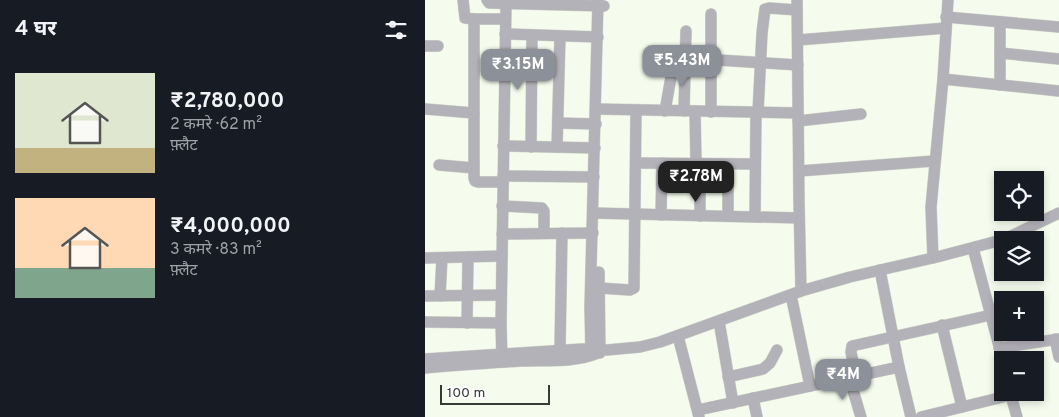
<!DOCTYPE html>
<html lang="hi">
<head>
<meta charset="utf-8">
<style>
  :root { --surface:#171b24; --page:#242831; --text:#f1f3f6; --muted:#9ea1a6; --accent:#8c9099 }
  body { margin:0; font-family:Overpass,"Noto Sans Devanagari",sans-serif; background:var(--page); color:var(--text); height:100vh; display:flex; flex-direction:column; font-size:19px; white-space:nowrap }
  * { box-sizing:border-box; margin:0 }
  p { font-size:16px; color:var(--muted) }
  .icon { flex:none; width:28px; height:28px; fill:none; stroke:currentColor; stroke-width:2; stroke-linecap:round; stroke-linejoin:round }
  .map { position:relative; flex:1; overflow:hidden }
  .drawer { display:flex; flex-direction:column; background:var(--surface); width:425px }
  .drawer>* { flex:none }
  .controls { position:absolute; left:569px; top:171px; display:grid; gap:10px }
  .controls a { display:grid; place-items:center; width:50px; height:50px; border-radius:0px; background:var(--surface); box-shadow:0 2px 8px #0003; font-size:25px }
  .scale { position:absolute; left:15px; bottom:12px; width:110px; box-sizing:border-box; padding-left:5px; border:2px solid #383a35; border-top:0; font-size:14px; line-height:18px; white-space:nowrap; color:#383a35; -webkit-text-stroke:4px #fff; paint-order:stroke }
  .price { position:absolute; translate:-50% -42px; padding:0 11px; border-radius:10px; background:var(--accent); color:#fff; font-size:16px; line-height:32px; filter:drop-shadow(0 1px 2px #0008) }
  .price::after { content:''; position:absolute; left:50%; top:30px; width:15px; height:11px; margin-left:-8px; background:inherit; clip-path:polygon(0 0,100% 0,50% 100%) }
  .price.current { background:#222; color:#fff }
  ul { padding:0; list-style:none }
  li { display:flex; align-items:center; gap:15px; height:125px; padding:0 15px }
  li span { display:grid; place-items:center; flex:none; width:140px; height:100px; border-radius:0px; color:#555 }
  li>.icon { margin-inline-start:auto }
  span .icon { width:60px; height:60px; fill:#fffc; stroke-width:1 }
  li b { font-size:21px }
  h2 { display:flex; justify-content:space-between; align-items:center; height:60px; padding:0 15px; font-size:21px }
  main { display:flex; flex:1; min-height:0 }
  .map>svg:first-child { display:block }
  .lines { fill:none; stroke-linecap:round; stroke-linejoin:round }
  .minor-casing { stroke:#d3d9cc; stroke-width:12 }
  .minor { stroke:#b4b2b9; stroke-width:11 }
</style>
</head>
<body>
<main>
<section class="drawer">
<h2>4 घर<svg class="icon" aria-label="filters" viewBox="0 0 24 24"><path d="M4 7h16M4 17h16"/><circle cx="9" cy="7" r="2"/><circle cx="15" cy="17" r="2"/></svg></h2>
<ul>
<li><span style="background:linear-gradient(#dfe7d0 75%,#c2b280 0)"><svg class="icon" aria-label="home" viewBox="0 0 24 24"><path d="M3 11l9-7 9 7M6 9v11h12V9"/></svg></span><div><b>₹2,780,000</b><p>2 कमरे · 62 m²</p><p>फ़्लैट</p></div></li>
<li><span style="background:linear-gradient(#ffd9b3 70%,#7fa58c 0)"><svg class="icon" aria-label="home" viewBox="0 0 24 24"><path d="M3 11l9-7 9 7M6 9v11h12V9"/></svg></span><div><b>₹4,000,000</b><p>3 कमरे · 83 m²</p><p>फ़्लैट</p></div></li>
</ul>
</section>
<div class="map">
<svg width="634" height="417" viewBox="0 0 634 417">
  <rect width="100%" height="100%" fill="#f5fced"/>
  <g class="lines">
    <g class="minor-casing">
      <g id="minor">
        <path d="M38,0L40,18L49,19"/>
        <path d="M62,0L64,3L179,6"/>
        <path d="M372,0L374,202L376,291"/>
        <path d="M521,17L634,27"/>
        <path d="M80,34L173,37"/>
        <path d="M373,40L521,28"/>
        <path d="M0,46H13"/>
        <path d="M575,53L634,59"/>
        <path d="M261,58L373,65"/>
        <path d="M518,79L634,91"/>
        <path d="M575,85V22"/>
        <path d="M0,109L49,113"/>
        <path d="M171,109L373,113"/>
        <path d="M240,111L249,60"/>
        <path d="M259,111L261,31"/>
        <path d="M270,111L271,163"/>
        <path d="M286,112V14"/>
        <path d="M333,112L337,33L340,9L344,8L372,10"/>
        <path d="M373,121L436,114"/>
        <path d="M133,123L171,124"/>
        <path d="M78,146L170,148"/>
        <path d="M106,147L107,35"/>
        <path d="M132,147L135,36"/>
        <path d="M211,163L330,164"/>
        <path d="M275,163V216"/>
        <path d="M14,165L49,168"/>
        <path d="M374,171L509,161"/>
        <path d="M78,176L169,177"/>
        <path d="M78,182H53L50,181L49,178V19H80"/>
        <path d="M77,206L117,208L119,211V233"/>
        <path d="M168,213L374,218"/>
        <path d="M236,215L237,163"/>
        <path d="M303,216V164"/>
        <path d="M330,217L331,112"/>
        <path d="M77,234L168,233"/>
        <path d="M548,248L578,361"/>
        <path d="M0,258L77,256"/>
        <path d="M508,258L506,207L518,79L523,0"/>
        <path d="M455,270L474,367L486,417"/>
        <path d="M174,272L175,353"/>
        <path d="M174,288L205,290L209,288L211,110"/>
        <path d="M366,295L385,386"/>
        <path d="M0,296L76,295"/>
        <path d="M15,296L17,258"/>
        <path d="M294,321L308,403"/>
        <path d="M0,322L76,323"/>
        <path d="M42,323L43,257"/>
        <path d="M517,325L537,407"/>
        <path d="M253,336L274,417"/>
        <path d="M630,339L634,357"/>
        <path d="M574,348L634,339"/>
        <path d="M135,350L137,233"/>
        <path d="M166,355L165,307L173,0"/>
        <path d="M0,359L157,349L182,350L215,347L235,342L376,291L425,277L512,257L580,239L634,213"/>
        <path d="M77,362L76,323L81,4"/>
        <path d="M0,368C32,365 64,363 96,361C121,360 150,363 173,353"/>
        <path d="M431,376L426,352L427,346L566,315"/>
        <path d="M303,377L338,369L345,363L352,350"/>
        <path d="M424,377L436,417"/>
        <path d="M585,392L592,417"/>
        <path d="M328,398L332,417"/>
        <path d="M273,410L474,367"/>
        <path d="M496,417L586,395"/>
      </g>
    </g>
    <use href="#minor" class="minor"/>
  </g>
</svg>
<div class="controls">
<a><svg class="icon" aria-label="locate" viewBox="0 0 24 24"><circle cx="12" cy="12" r="6"/><path d="M12 2v4M12 18v4M2 12h4M18 12h4"/></svg></a>
<a><svg class="icon" aria-label="layers" viewBox="0 0 24 24"><path d="M12 4l9 5-9 5-9-5zM3 14l9 5 9-5"/></svg></a>
<a>+</a>
<a>−</a>
</div>
<div class="scale">100 m</div>
<b class="price" style="left:257px;top:87px">₹5.43M</b>
<b class="price" style="left:93px;top:91px">₹3.15M</b>
<b class="price current" style="left:271px;top:203px">₹2.78M</b>
<b class="price" style="left:418px;top:401px">₹4M</b>
</div>
</main>
</body>
</html>
